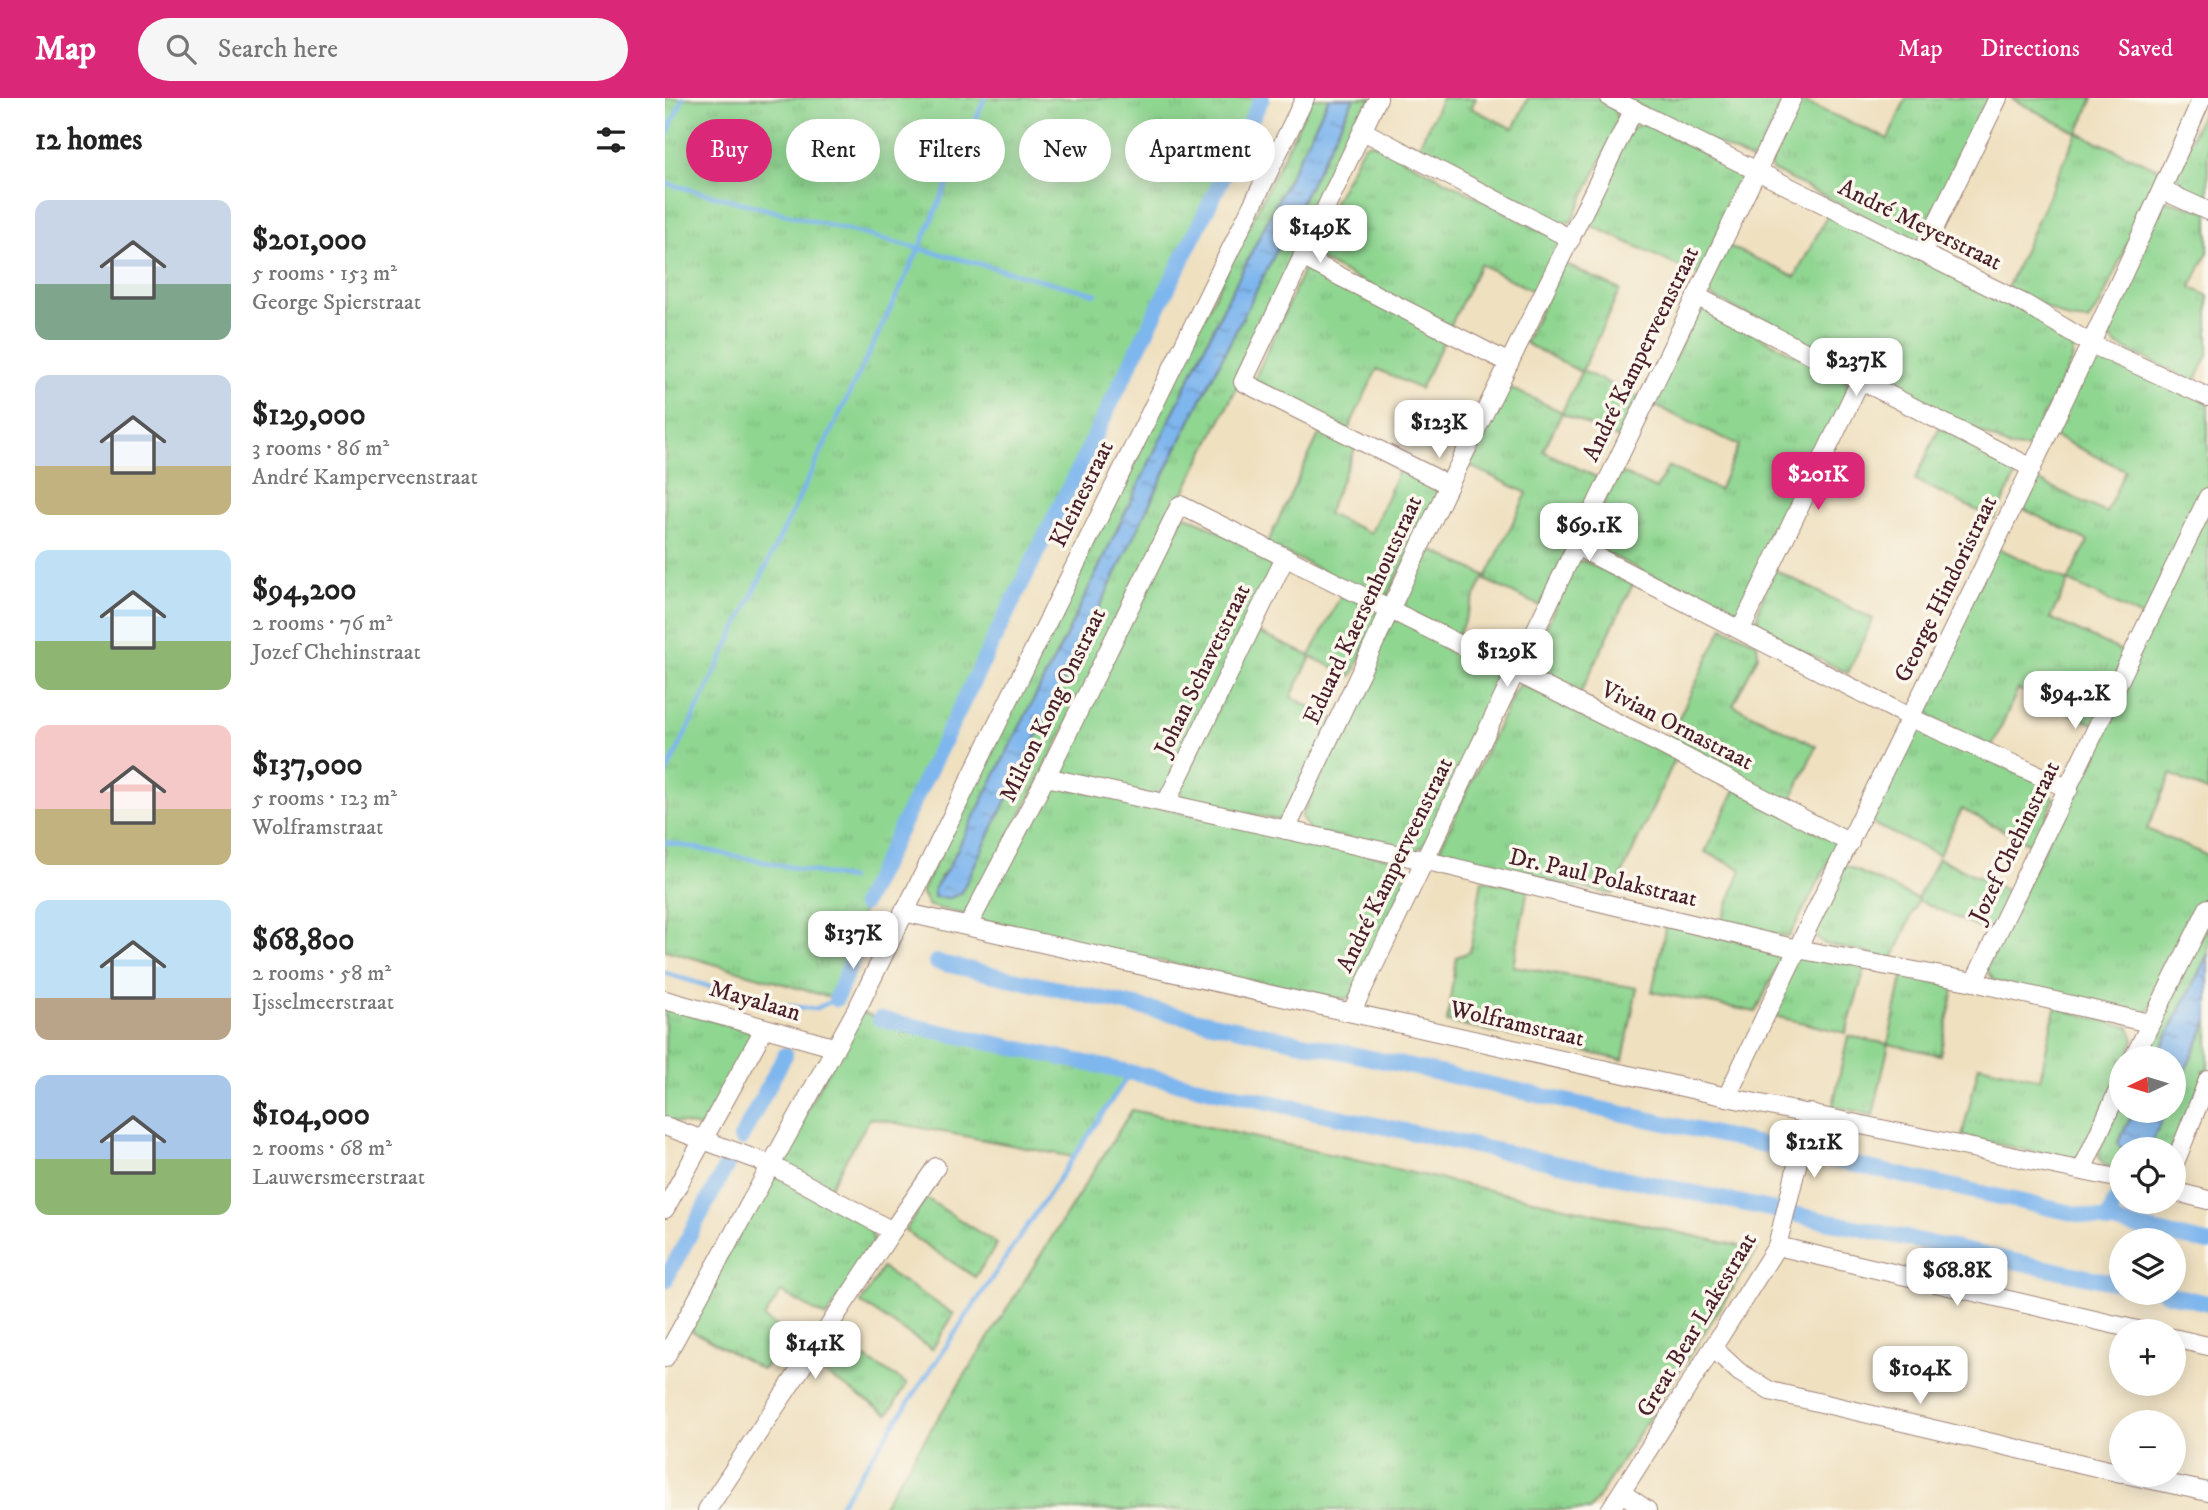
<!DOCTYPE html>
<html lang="en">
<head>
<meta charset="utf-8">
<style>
  :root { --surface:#fff; --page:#f6f6f6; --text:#222; --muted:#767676; --accent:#db2777 }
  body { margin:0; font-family:"IM FELL DW Pica",serif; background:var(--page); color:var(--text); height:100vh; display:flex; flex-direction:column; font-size:26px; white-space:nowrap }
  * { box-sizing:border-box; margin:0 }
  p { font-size:23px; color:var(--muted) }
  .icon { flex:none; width:38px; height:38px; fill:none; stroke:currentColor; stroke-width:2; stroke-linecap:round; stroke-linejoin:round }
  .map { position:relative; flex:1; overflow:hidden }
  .drawer { display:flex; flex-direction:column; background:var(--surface); width:665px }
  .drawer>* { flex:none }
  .guide { position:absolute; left:21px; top:21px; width:665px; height:63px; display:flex; gap:14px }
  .needle { width:46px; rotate:266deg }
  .tools { position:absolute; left:1444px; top:948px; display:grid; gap:14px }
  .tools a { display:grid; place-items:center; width:77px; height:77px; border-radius:50%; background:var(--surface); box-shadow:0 4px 18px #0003; font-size:35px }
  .price { position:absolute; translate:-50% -60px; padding:0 16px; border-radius:14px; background:#fff; color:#222; font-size:23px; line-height:46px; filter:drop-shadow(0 2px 4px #0008) }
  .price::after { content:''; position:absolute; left:50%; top:42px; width:21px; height:16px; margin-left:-10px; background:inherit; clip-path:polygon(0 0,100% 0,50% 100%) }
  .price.current { background:var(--accent); color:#fff }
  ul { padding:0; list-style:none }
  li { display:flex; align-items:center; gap:21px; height:175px; padding:0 35px }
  li span { display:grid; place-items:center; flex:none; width:196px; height:140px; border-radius:14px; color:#555 }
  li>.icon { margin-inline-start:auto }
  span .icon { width:84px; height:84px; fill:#fffc; stroke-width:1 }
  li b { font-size:30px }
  h2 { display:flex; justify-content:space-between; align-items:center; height:84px; padding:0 35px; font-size:30px }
  .chip { padding:0 24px; border-radius:32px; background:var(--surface); box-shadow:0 4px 18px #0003; font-size:24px; line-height:63px }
  .chip.current { background:var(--accent); color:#fff }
  header { display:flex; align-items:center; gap:42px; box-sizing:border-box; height:98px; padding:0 35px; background:var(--accent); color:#fff }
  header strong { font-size:33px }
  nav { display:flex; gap:38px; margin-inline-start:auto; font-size:24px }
  .search { width:490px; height:63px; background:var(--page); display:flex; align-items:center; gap:18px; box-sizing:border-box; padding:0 24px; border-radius:38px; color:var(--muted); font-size:26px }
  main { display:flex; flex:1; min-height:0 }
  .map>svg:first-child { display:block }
  .grass { fill:url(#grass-tufts); stroke:#6c7a5e; stroke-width:2 }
  .water { fill:url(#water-ripples); stroke:#646a8c; stroke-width:2 }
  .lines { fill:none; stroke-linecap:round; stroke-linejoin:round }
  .stream { stroke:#7eb6ee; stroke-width:4.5 }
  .canal { stroke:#7eb6ee; stroke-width:16 }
  .minor-casing { stroke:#9c8076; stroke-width:20 }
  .minor { stroke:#fff; stroke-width:18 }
  .labels { text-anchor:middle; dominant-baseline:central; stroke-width:7; stroke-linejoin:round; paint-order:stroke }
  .street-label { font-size:24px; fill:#4a1f2b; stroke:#fbf7ec }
</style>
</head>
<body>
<header>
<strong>Map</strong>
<div class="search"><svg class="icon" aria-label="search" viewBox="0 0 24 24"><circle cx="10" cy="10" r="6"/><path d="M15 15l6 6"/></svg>Search here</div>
<nav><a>Map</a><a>Directions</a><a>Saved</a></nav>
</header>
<main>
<section class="drawer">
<h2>12 homes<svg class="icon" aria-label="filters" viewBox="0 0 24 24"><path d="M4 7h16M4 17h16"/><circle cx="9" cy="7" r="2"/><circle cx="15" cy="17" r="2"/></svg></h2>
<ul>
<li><span style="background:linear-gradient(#c9d6e8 60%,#7fa58c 0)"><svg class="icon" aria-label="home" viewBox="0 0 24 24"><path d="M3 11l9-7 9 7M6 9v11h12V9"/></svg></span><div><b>$201,000</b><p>5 rooms · 153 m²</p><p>George Spierstraat</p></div></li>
<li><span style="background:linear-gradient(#c9d6e8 65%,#c2b280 0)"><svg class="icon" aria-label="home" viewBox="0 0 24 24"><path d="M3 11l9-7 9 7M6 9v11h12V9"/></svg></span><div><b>$129,000</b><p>3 rooms · 86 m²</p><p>André Kamperveenstraat</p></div></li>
<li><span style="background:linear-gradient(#bfe0f5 65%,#8fb573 0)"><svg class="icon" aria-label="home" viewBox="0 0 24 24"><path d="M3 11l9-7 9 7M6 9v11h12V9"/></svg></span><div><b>$94,200</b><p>2 rooms · 76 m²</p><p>Jozef Chehinstraat</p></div></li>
<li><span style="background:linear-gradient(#f6c9c9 60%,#c2b280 0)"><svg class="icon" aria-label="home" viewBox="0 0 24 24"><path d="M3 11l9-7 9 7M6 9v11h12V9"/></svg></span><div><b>$137,000</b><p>5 rooms · 123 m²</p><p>Wolframstraat</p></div></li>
<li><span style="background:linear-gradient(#bfe0f5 70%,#b9a48a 0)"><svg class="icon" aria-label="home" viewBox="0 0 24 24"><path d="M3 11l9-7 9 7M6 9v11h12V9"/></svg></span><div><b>$68,800</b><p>2 rooms · 58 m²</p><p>Ijsselmeerstraat</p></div></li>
<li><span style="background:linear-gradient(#a9c7e8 60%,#8fb573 0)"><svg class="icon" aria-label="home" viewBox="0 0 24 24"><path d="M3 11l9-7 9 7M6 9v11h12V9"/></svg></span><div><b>$104,000</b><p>2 rooms · 68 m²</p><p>Lauwersmeerstraat</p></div></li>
</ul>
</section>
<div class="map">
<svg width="1543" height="1412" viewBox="0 0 1543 1412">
  <defs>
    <pattern id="grass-tufts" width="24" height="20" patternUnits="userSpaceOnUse" patternTransform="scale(1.75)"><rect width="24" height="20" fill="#8fd691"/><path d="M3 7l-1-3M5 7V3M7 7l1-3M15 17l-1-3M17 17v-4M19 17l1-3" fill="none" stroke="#7db77d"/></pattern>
    <pattern id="water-ripples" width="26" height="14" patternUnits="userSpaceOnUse" patternTransform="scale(1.75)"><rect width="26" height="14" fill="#7eb6ee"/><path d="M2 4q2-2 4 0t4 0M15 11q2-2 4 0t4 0" fill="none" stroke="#6993c1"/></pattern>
  </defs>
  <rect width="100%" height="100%" fill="#fbf7ec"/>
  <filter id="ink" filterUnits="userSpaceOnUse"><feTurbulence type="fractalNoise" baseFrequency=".0143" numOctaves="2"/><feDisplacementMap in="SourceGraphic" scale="14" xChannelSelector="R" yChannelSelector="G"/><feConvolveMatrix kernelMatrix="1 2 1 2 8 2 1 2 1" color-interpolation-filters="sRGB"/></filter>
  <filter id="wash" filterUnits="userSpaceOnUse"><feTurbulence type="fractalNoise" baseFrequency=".00686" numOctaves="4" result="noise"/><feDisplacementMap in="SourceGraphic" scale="28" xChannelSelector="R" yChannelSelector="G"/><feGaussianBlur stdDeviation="1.57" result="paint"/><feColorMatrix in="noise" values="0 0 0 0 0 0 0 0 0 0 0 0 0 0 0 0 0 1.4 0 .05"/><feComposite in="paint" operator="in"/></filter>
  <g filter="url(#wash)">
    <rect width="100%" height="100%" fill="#efe0c0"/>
    <g class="grass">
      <path d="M0,0H597L198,806L191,852L171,901L0,852Z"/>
      <path d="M647,0H664L557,213L402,536L283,770L275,780L285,800L296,795L518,337L689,0H707L575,283L305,818L264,808L256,794Z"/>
      <path d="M777,0H811L806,10L848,31L863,0H932L949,9L954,26L906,124H891L751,54Z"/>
      <path d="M956,0H1120L1092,59L1086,62Z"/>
      <path d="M1241,0H1326L1253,145L1107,72L1104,64L1135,2L1223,41Z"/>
      <path d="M1346,0H1428L1413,35L1495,72L1435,207L1423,223L1404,221L1342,190L1412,35Z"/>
      <path d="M1543,0V101L1518,89L1511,77Z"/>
      <path d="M981,25L1076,75L1078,82L1034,178L919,124L965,30Z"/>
      <path d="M708,45L896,143L874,196L815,166L785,229L648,158L649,142L699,47Z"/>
      <path d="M1495,101L1543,113V154L1526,189L1543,198V257L1530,284L1450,246L1440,230Z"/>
      <path d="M1163,116L1405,234L1410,241L1407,262L1362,350L1345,349L1046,198L1043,189L1062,147L1130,179Z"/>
      <path d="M898,165L955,192L917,273L974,299L954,341L897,315L878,353L935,381L875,508L820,482L862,395L803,367L839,287L897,314L916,274L860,245Z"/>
      <path d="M649,170L782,237L755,291L712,271L683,332L589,282L639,171Z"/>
      <path d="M1040,211L1182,283L1185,289L1076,517L1068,519L926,447L924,439L953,373L991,391L1003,368L1054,392L1074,347L986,306L1033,213Z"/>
      <path d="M1433,253L1543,304V391L1481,521L1404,483L1385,520L1461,555L1428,626L1353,591L1327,649L1267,620L1259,603L1331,449L1403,483L1423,443L1352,408L1366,379L1441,415L1460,372L1387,337L1420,265Z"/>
      <path d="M1276,326L1352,368L1351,377L1329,421L1250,382Z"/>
      <path d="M657,330L692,346L662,416L706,435L736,368L776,391L720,503L602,446Z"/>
      <path d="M1543,412V694L1506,676L1482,731L1543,758C1543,769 1543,781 1543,792C1539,814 1494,906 1477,919L1330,884L1321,871Z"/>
      <path d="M522,418L602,457L608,473L502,694L486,698L391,676L514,420Z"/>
      <path d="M762,450L820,477L792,539L742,513C735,493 754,468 762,450Z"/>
      <path d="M919,463L968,486L914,598L866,572L865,566L910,464Z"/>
      <path d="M1110,472L1208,521L1183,575L1097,534C1084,517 1103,490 1110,472Z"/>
      <path d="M677,495L709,510L713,518L687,578L646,559L626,599L669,620L621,716L615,722L521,704L514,692L590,533L645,558Z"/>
      <path d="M735,521L843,574L760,746L750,753L645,733L636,719L727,523Z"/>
      <path d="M1058,529L1092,545L1093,558L1068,607L1151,648L1125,705L1002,644Z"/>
      <path d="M855,586L1011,659L948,796L782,763L774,752L849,594Z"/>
      <path d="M1255,628L1378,686L1389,701L1369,748L1297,711L1274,757L1199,722L1247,631Z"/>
      <path d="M382,685L727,761C739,768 741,774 739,787L690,892L684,900L671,901L316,824L312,821Z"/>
      <path d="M1071,690L1171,744L1169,754L1124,839L1057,823L1076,771L1040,754Z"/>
      <path d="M1273,760L1347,795L1327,836L1253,802L1228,861L1160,846L1149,838L1147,830L1178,766L1252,801Z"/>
      <path d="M817,782L863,791L848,868L972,890L958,962L782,924L791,859L805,854Z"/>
      <path d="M1002,822L1118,856L1091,914L987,894Z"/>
      <path d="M1543,824V856L1491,961H1476Z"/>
      <path d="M1132,858L1201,867L1181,935L1105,917Z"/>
      <path d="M1238,876L1290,887L1275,957L1224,946L1208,1017L1168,1008L1183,938L1223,946Z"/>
      <path d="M0,909L86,933L87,942L41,1025L34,1029L0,1022Z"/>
      <path d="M1390,910L1464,929L1469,942L1462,961H1456V974L1417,1056L1405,1062L1297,1038L1314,967L1375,981Z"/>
      <path d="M194,914L216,921L467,972L408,1059L205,1020L163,1092L121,1067L118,1057Z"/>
      <path d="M1543,923V970L1505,1052H1483L1501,1013H1508L1509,996Z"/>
      <path d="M1456,1002V1013H1469L1453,1044L1457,1052L1456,1072L1438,1067L1433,1056Z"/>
      <path d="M467,1012L1092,1152L925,1412H215Z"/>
      <path d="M108,1079L117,1080L205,1129L210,1149L161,1219L116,1194L99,1220L122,1235L98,1272L20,1229Z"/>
      <path d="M261,1100L332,1146L310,1179L240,1133Z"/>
      <path d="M217,1170L289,1216L267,1251L196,1205Z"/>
      <path d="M169,1240L242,1286L223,1316L151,1270Z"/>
    </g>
    <g class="water">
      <path d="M664,0H689L518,337L296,795L285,800L269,799V791L283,770L402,536L557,213Z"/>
      <path d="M1543,856V923L1509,996L1508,961H1491Z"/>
      <path d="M1469,1013H1501L1483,1052H1457L1453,1045Z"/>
    </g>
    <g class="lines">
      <g class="stream">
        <path d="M0,41L18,0"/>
        <path d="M0,85L431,196"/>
        <path d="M0,678L254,151L320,0"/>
        <path d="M0,744L185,781"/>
        <path d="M0,875L98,905L150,911L171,901"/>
        <path d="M171,1412L467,972"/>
      </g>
      <g class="canal">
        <path d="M198,806L597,0"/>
        <path d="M271,864L1543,1145"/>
        <path d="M171,901L191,852L198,853"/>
        <path d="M215,921L1456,1186"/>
        <path d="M76,1040L120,957"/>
        <path d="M1443,1124L1450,1103"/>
        <path d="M0,1183L63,1065"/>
        <path d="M1499,1195L1543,1205"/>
      </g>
    </g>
  </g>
  <g filter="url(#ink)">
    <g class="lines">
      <g class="minor-casing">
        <g id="minor">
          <path d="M713,0L578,284L784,387"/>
          <path d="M945,0L1360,206L1428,247L1543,299"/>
          <path d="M698,33L906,141"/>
          <path d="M1497,92L1543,113"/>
          <path d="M1257,155L1333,0"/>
          <path d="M637,159L844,265"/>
          <path d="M1031,198L1367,370"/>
          <path d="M911,448L1246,620L1404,691"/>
          <path d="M1076,531L1196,281"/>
          <path d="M381,679L758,762L1132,851L1309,884L1484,925"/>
          <path d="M501,705L620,460"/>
          <path d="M621,732L784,387L969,11"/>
          <path d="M238,814L1062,999L1456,1081"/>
          <path d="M303,828L381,679L515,407L991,644L1185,745"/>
          <path d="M1309,884L1543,399"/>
          <path d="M0,902L168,949"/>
          <path d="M687,913L1127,0"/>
          <path d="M1468,961L1543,810"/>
          <path d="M1062,999C1218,665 1390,339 1537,0"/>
          <path d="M0,1028L104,1066L227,1133L271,1069"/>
          <path d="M1508,1070L1543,982"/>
          <path d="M1417,1072L1456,986"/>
          <path d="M1508,1093L1543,1102"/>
          <path d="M0,1111L99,931"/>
          <path d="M1112,1148L1481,1234"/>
          <path d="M1508,1240L1543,1248"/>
          <path d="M1049,1251L1074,1274L1105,1293L1456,1375"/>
          <path d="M0,1260L195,905L640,0"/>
          <path d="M1464,1377L1543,1394"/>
          <path d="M957,1395L982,1412"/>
          <path d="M42,1412L227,1133"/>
          <path d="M945,1412L1112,1148L1145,1015"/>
        </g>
      </g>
      <use href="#minor" class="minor"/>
    </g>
  </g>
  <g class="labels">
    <g class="street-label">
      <text transform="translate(1255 127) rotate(26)">André Meyerstraat</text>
      <text transform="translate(976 256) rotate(-64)">André Kamperveenstraat</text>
      <text transform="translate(417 396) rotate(-64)">Kleinestraat</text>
      <text transform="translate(1281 491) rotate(-64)">George Hindoristraat</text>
      <text transform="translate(698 512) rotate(-65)">Eduard Kaersenhoutstraat</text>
      <text transform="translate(538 572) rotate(-64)">Johan Schavetstraat</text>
      <text transform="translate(388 607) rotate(-64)">Milton Kong Onstraat</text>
      <text transform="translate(1012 628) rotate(27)">Vivian Ornastraat</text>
      <text transform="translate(1350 744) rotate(-64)">Jozef Chehinstraat</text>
      <text transform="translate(730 767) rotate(-64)">André Kamperveenstraat</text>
      <text transform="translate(938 780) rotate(13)">Dr. Paul Polakstraat</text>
      <text transform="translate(90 903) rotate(16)">Mayalaan</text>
      <text transform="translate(852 926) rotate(13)">Wolframstraat</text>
      <text transform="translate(1032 1227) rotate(-59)">Great Bear Lakestraat</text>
    </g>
  </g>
</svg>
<div class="tools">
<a><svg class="needle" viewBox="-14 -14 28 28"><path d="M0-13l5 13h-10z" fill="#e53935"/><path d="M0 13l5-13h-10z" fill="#767676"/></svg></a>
<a><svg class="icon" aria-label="locate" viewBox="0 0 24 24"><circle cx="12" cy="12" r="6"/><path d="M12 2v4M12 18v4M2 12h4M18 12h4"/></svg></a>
<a><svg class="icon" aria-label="layers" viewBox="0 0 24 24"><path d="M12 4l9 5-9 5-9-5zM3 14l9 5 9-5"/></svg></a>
<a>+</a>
<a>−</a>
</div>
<b class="price" style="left:655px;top:167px">$149K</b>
<b class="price" style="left:1191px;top:300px">$237K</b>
<b class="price" style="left:774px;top:362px">$123K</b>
<b class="price current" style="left:1153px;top:414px">$201K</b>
<b class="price" style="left:924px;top:465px">$69.1K</b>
<b class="price" style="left:842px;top:591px">$129K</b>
<b class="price" style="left:1410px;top:633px">$94.2K</b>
<b class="price" style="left:188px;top:873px">$137K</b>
<b class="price" style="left:1149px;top:1082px">$121K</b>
<b class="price" style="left:1292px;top:1210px">$68.8K</b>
<b class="price" style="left:150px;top:1283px">$141K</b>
<b class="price" style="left:1255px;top:1308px">$104K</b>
<div class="guide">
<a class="chip current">Buy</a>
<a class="chip">Rent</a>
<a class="chip">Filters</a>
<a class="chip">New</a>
<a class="chip">Apartment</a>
</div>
</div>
</main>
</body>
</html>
